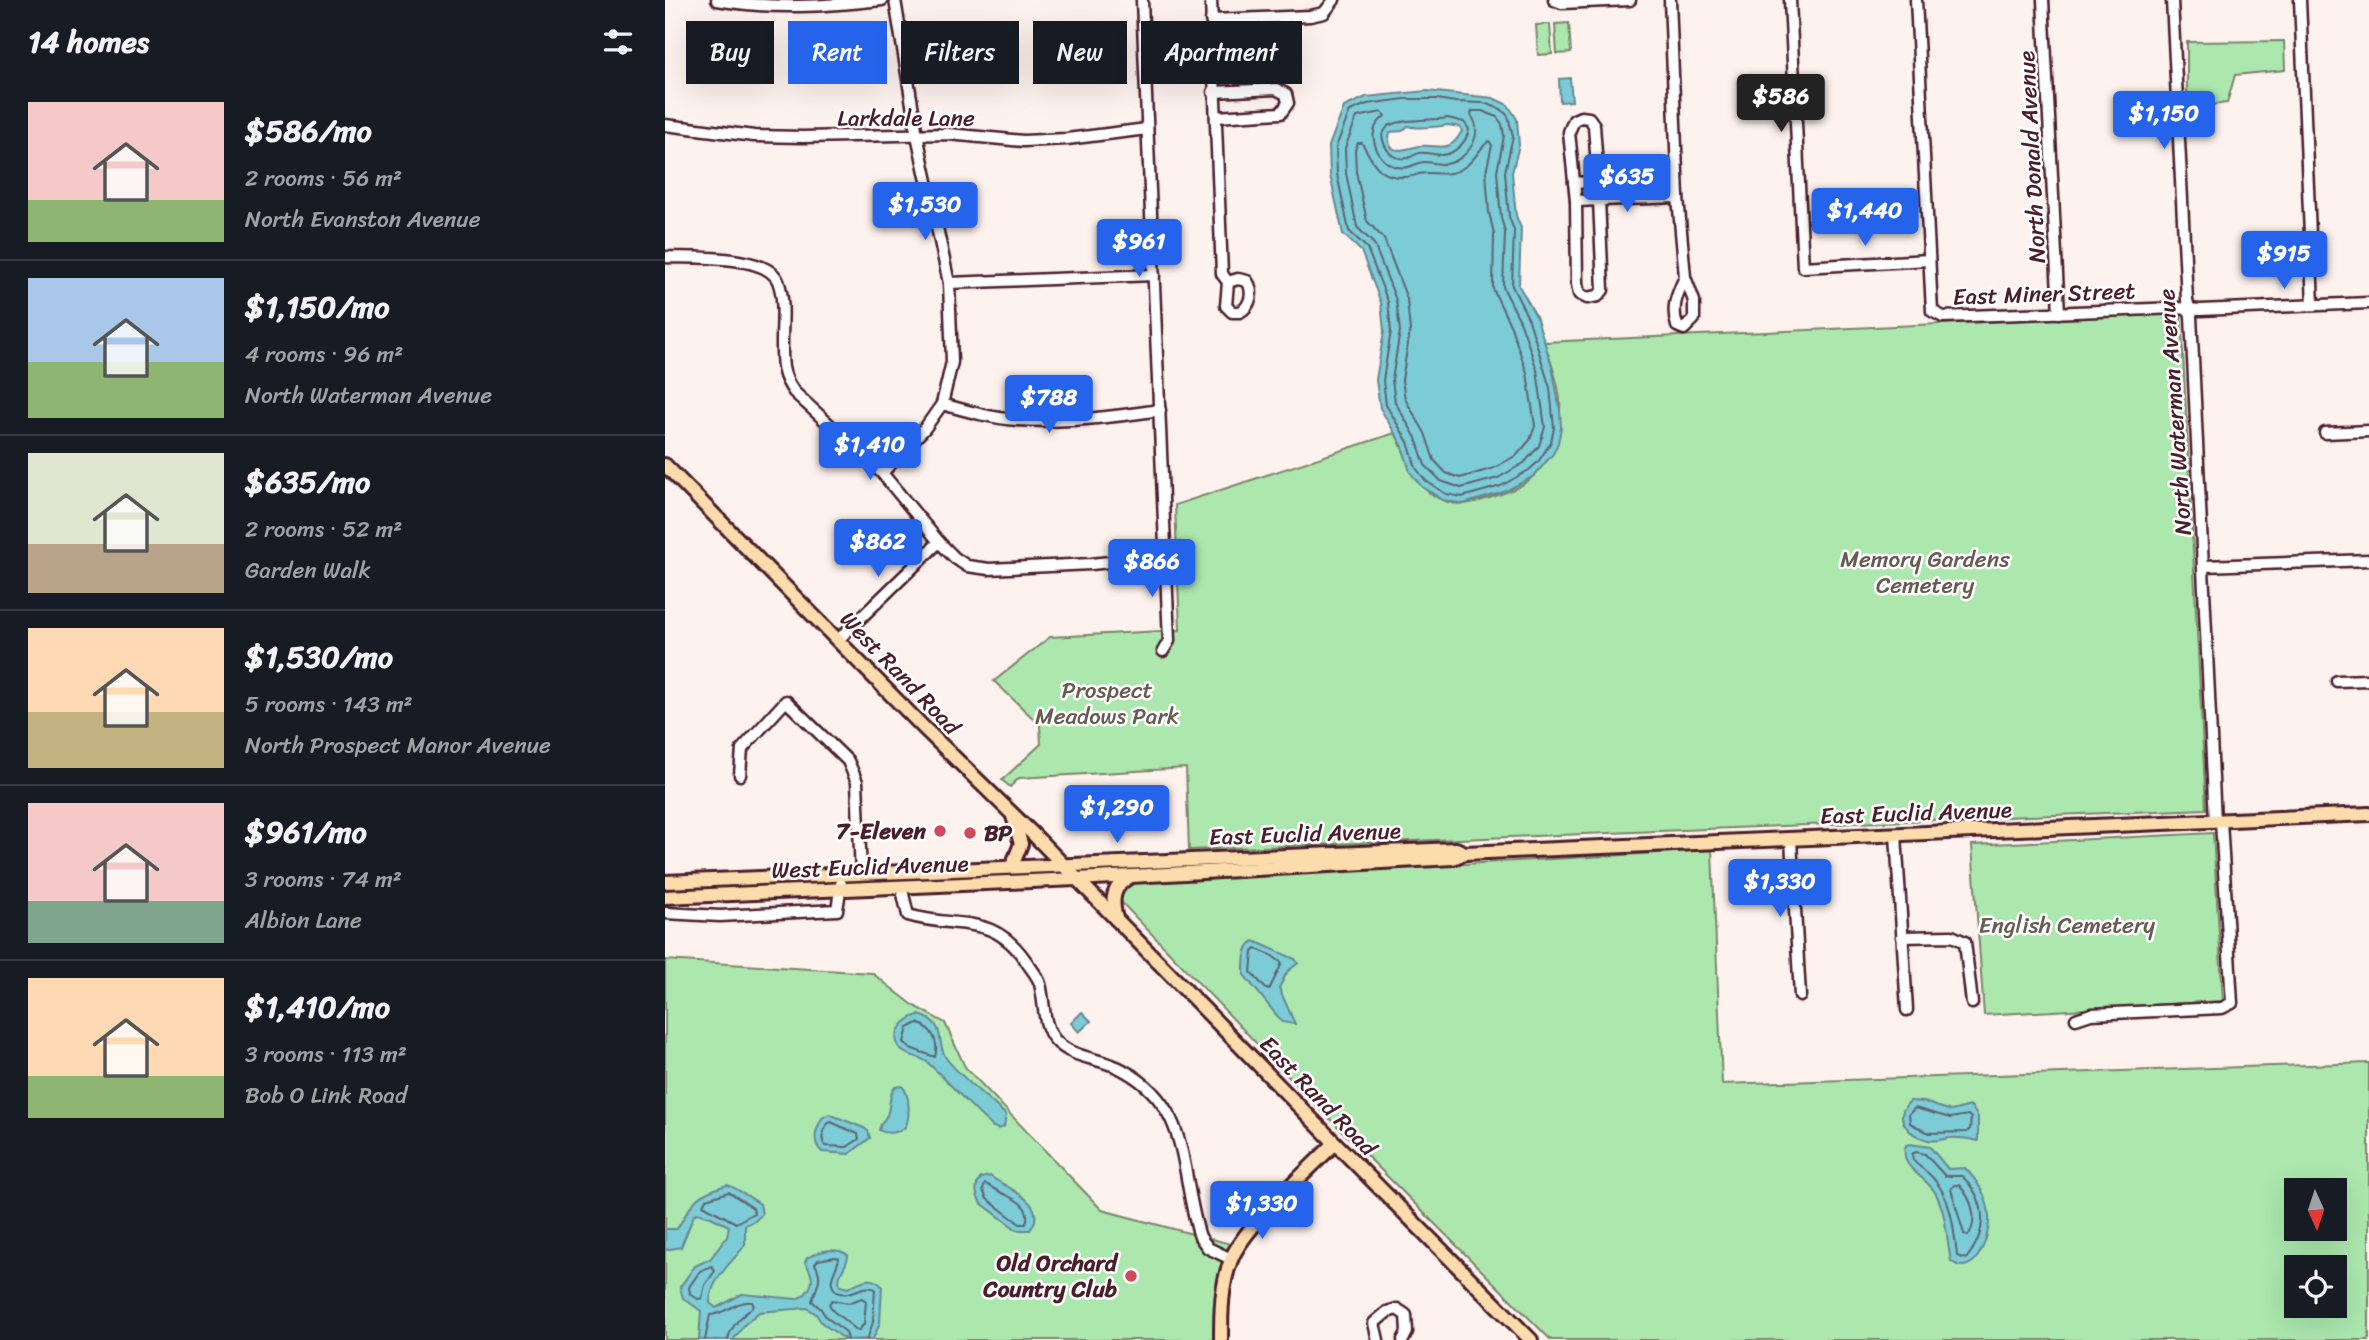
<!DOCTYPE html>
<html lang="en">
<head>
<meta charset="utf-8">
<style>
  :root { --surface:#171b24; --page:#20242c; --text:#f1f3f6; --muted:#9ea1a6; --line:#363941; --accent:#2563eb }
  body { margin:0; font-family:Sriracha,sans-serif; background:var(--page); color:var(--text); height:100vh; display:flex; flex-direction:column; font-size:26px; white-space:nowrap }
  * { box-sizing:border-box; margin:0 }
  p { font-size:23px; color:var(--muted) }
  .icon { flex:none; width:38px; height:38px; fill:none; stroke:currentColor; stroke-width:2; stroke-linecap:round; stroke-linejoin:round }
  .map { position:relative; flex:1; overflow:hidden }
  .details { display:flex; flex-direction:column; background:var(--surface); width:665px }
  .details>* { flex:none }
  .top-card { position:absolute; left:21px; top:21px; width:665px; height:63px; display:flex; gap:14px }
  .needle { width:46px; rotate:177deg }
  .controls { position:absolute; left:1619px; top:1178px; display:grid; gap:14px }
  .controls a { display:grid; place-items:center; width:63px; height:63px; border-radius:0px; background:var(--surface); box-shadow:0 7px 28px #0002; font-size:35px }
  .price { position:absolute; translate:-50% -60px; padding:0 16px; border-radius:7px; background:var(--accent); color:#fff; font-size:23px; line-height:46px; filter:drop-shadow(0 2px 4px #0008) }
  .price::after { content:''; position:absolute; left:50%; top:42px; width:21px; height:16px; margin-left:-10px; background:inherit; clip-path:polygon(0 0,100% 0,50% 100%) }
  .price.selected { background:#222; color:#fff }
  ul { padding:0; list-style:none }
  li { display:flex; align-items:center; gap:21px; height:175px; padding:0 28px }
  li+li { border-top:2px solid var(--line) }
  li span { display:grid; place-items:center; flex:none; width:196px; height:140px; border-radius:0px; color:#555 }
  li>.icon { margin-inline-start:auto }
  span .icon { width:84px; height:84px; fill:#fffc; stroke-width:1 }
  li b { font-size:30px }
  h2 { display:flex; justify-content:space-between; align-items:center; height:84px; padding:0 28px; font-size:30px }
  .pill { padding:0 24px; border-radius:0px; background:var(--surface); box-shadow:0 7px 28px #0002; font-size:24px; line-height:63px }
  .pill.selected { background:var(--accent); color:#fff }
  main { display:flex; flex:1; min-height:0 }
  .map>svg:first-child { display:block }
  .green { fill:#ace8ae; stroke:#7b846c; stroke-width:2; fill-rule:evenodd }
  .water { fill:#7cccd7; stroke:#688792; stroke-width:2; fill-rule:evenodd }
  .lines { fill:none; stroke-linecap:round; stroke-linejoin:round }
  .shore { stroke:#5e6470; stroke-width:2 }
  .minor-casing { stroke:#4a1f2b; stroke-width:15 }
  .major-casing { stroke:#4a1f2b; stroke-width:18 }
  .minor { stroke:#fff; stroke-width:10 }
  .major { stroke:#fcdcac; stroke-width:12 }
  .poi-dot { fill:#d1495b; stroke:#fff; stroke-width:2.5 }
  .labels { text-anchor:middle; dominant-baseline:central; stroke-width:5; stroke-linejoin:round; paint-order:stroke }
  .street-label { font-size:23px; fill:#4a1f2b; stroke:#fff }
  .park-label { font-size:23px; fill:#675b52; stroke:#fff }
  .poi-label { font-size:23px; font-weight:bold; fill:#4a1f2b; stroke:#fff; text-anchor:end }
</style>
</head>
<body>
<main>
<section class="details">
<h2>14 homes<svg class="icon" aria-label="filters" viewBox="0 0 24 24"><path d="M4 7h16M4 17h16"/><circle cx="9" cy="7" r="2"/><circle cx="15" cy="17" r="2"/></svg></h2>
<ul>
<li><span style="background:linear-gradient(#f6c9c9 70%,#8fb573 0)"><svg class="icon" aria-label="home" viewBox="0 0 24 24"><path d="M3 11l9-7 9 7M6 9v11h12V9"/></svg></span><div><b>$586/mo</b><p>2 rooms · 56 m²</p><p>North Evanston Avenue</p></div></li>
<li><span style="background:linear-gradient(#a9c7e8 60%,#8fb573 0)"><svg class="icon" aria-label="home" viewBox="0 0 24 24"><path d="M3 11l9-7 9 7M6 9v11h12V9"/></svg></span><div><b>$1,150/mo</b><p>4 rooms · 96 m²</p><p>North Waterman Avenue</p></div></li>
<li><span style="background:linear-gradient(#dfe7d0 65%,#b9a48a 0)"><svg class="icon" aria-label="home" viewBox="0 0 24 24"><path d="M3 11l9-7 9 7M6 9v11h12V9"/></svg></span><div><b>$635/mo</b><p>2 rooms · 52 m²</p><p>Garden Walk</p></div></li>
<li><span style="background:linear-gradient(#ffd9b3 60%,#c2b280 0)"><svg class="icon" aria-label="home" viewBox="0 0 24 24"><path d="M3 11l9-7 9 7M6 9v11h12V9"/></svg></span><div><b>$1,530/mo</b><p>5 rooms · 143 m²</p><p>North Prospect Manor Avenue</p></div></li>
<li><span style="background:linear-gradient(#f6c9c9 70%,#7fa58c 0)"><svg class="icon" aria-label="home" viewBox="0 0 24 24"><path d="M3 11l9-7 9 7M6 9v11h12V9"/></svg></span><div><b>$961/mo</b><p>3 rooms · 74 m²</p><p>Albion Lane</p></div></li>
<li><span style="background:linear-gradient(#ffd9b3 70%,#8fb573 0)"><svg class="icon" aria-label="home" viewBox="0 0 24 24"><path d="M3 11l9-7 9 7M6 9v11h12V9"/></svg></span><div><b>$1,410/mo</b><p>3 rooms · 113 m²</p><p>Bob O Link Road</p></div></li>
</ul>
</section>
<div class="map">
<svg width="1704" height="1340" viewBox="0 0 1704 1340">
  <rect width="100%" height="100%" fill="#fdf2ee"/>
  <filter id="ink" filterUnits="userSpaceOnUse"><feTurbulence type="fractalNoise" baseFrequency=".0143" numOctaves="2"/><feDisplacementMap in="SourceGraphic" scale="14" xChannelSelector="R" yChannelSelector="G"/><feConvolveMatrix kernelMatrix="1 2 1 2 8 2 1 2 1" color-interpolation-filters="sRGB"/></filter>
  <g filter="url(#ink)">
    <g class="green">
      <path d="M904,23L906,53L892,54L890,24Z"/>
      <path d="M885,24L887,54L873,55L871,25Z"/>
      <path d="M1619,41L1620,70L1570,75L1562,103L1522,108V42Z"/>
      <path d="M1516,313L1541,809L524,850L521,768L354,778L345,787L337,780L376,744L375,725L329,681L385,637L515,630L510,505L730,433C743,456 744,480 769,496C776,500 785,504 794,504C811,504 859,489 869,475C873,470 894,417 895,410C897,391 885,360 879,342Z"/>
      <path d="M1548,833L1558,1001L1319,1015L1307,845Z"/>
      <path d="M1047,850L1057,1084L1704,1063V1340H886L642,1096L456,902L457,890L463,883ZM1631,1190H1670V1228H1631ZM1631,1267H1670V1306H1631Z"/>
      <path d="M0,960L207,973L248,1005L280,1023L300,1067L437,1210L569,1245L551,1294L550,1340H0Z"/>
    </g>
    <g class="water">
      <path d="M905,78L907,101L895,102L894,79Z"/>
      <path d="M762,91L828,98L843,105L852,119L854,145L847,173L851,216L856,228L854,286L871,316L887,366L895,410L896,428L893,443L888,454L869,476L839,492L798,504L778,500L757,487L745,472L737,445L715,408L711,380L719,331L716,303L696,251L678,234L665,175L664,146L679,107L701,97ZM783,125L795,127L797,131C784,155 775,144 754,146C743,148 719,159 725,132L737,131L743,126C752,129 772,127 783,125Z"/>
      <path d="M589,941L630,959L633,963L622,972L614,988L630,1024L617,1022L579,975C579,964 578,946 589,941Z"/>
      <path d="M417,1012L426,1021L414,1032L406,1023Z"/>
      <path d="M254,1015C283,1023 270,1042 281,1058C292,1074 325,1100 341,1115L339,1127L333,1129L328,1127C305,1107 285,1083 262,1062C253,1055 240,1057 234,1047C225,1032 241,1018 254,1015Z"/>
      <path d="M237,1086C245,1094 245,1115 241,1126C235,1133 222,1135 214,1130C215,1123 219,1121 222,1115C226,1105 223,1095 230,1087Z"/>
      <path d="M1245,1101L1259,1102L1286,1111L1306,1106L1313,1117V1141C1304,1139 1294,1137 1285,1138C1277,1139 1271,1142 1263,1140C1243,1135 1227,1118 1245,1101Z"/>
      <path d="M164,1114L199,1128L203,1131L205,1138L184,1154L157,1152C146,1142 151,1129 157,1118Z"/>
      <path d="M1245,1144L1265,1147L1283,1169L1300,1168C1313,1182 1322,1195 1324,1215C1326,1235 1310,1281 1286,1261C1281,1238 1282,1215 1271,1194C1262,1176 1233,1169 1241,1145Z"/>
      <path d="M325,1176C341,1188 386,1203 365,1230H352L316,1203C310,1194 309,1186 316,1178Z"/>
      <path d="M62,1185C68,1186 89,1200 95,1204L97,1214L90,1221L80,1225V1245C67,1263 45,1279 45,1303L51,1308L77,1294L131,1299L138,1296C151,1284 148,1275 140,1262L142,1258C153,1251 171,1246 183,1255C183,1267 171,1273 175,1286L183,1288C194,1282 206,1274 217,1286L215,1323L208,1339L181,1340L157,1323L151,1314L142,1308L94,1312L80,1324L68,1340H34L36,1311L18,1298L15,1287L30,1266L45,1259L62,1237L64,1226L46,1217L32,1213L29,1215L16,1247L0,1250V1229H12C29,1201 28,1195 62,1185Z"/>
    </g>
    <g class="lines">
      <g class="shore">
        <path d="M740,99H772L790,102L819,103L836,109L843,116L848,136L840,172L844,217L849,230L847,286L864,320L885,388L889,428L886,442L873,462L864,470L836,486L797,497L781,494L761,481L751,468L743,442L721,405L718,380L726,331L723,302L702,248L684,231L672,174L671,147L685,111L702,104Z"/>
        <path d="M807,111H817L832,117L837,124L839,136L832,172L836,218L840,232L838,287L856,323L872,370L880,427L874,446L859,463L833,478L796,488L776,481L760,465L751,438L730,402L727,380L735,331L731,300L709,244L692,227L681,173L680,148L692,117L717,112L720,116C710,124 706,132 710,145C714,159 727,170 743,167C749,166 753,162 759,162C766,162 774,165 781,164C803,160 820,134 806,115Z"/>
        <path d="M783,118L799,122L804,129C802,142 790,154 777,155C769,155 761,152 754,153C750,154 747,157 743,158C727,161 719,149 717,135L723,126C742,118 762,121 783,118Z"/>
        <path d="M824,141L827,145L821,172L824,212L829,234L828,289L846,327L862,373L870,426L865,440L852,455L829,468L795,478L781,473L769,460L760,433L740,399L737,380L745,331L742,299L719,239L702,221L691,172L690,150L693,143H697C708,162 713,178 740,177C748,177 754,173 761,173C775,173 786,176 798,168C810,161 815,147 824,141Z"/>
        <path d="M591,949L606,955L617,963L604,990L601,989L586,972L588,952Z"/>
        <path d="M253,1023C268,1028 274,1043 270,1057L245,1048L239,1042L243,1028Z"/>
        <path d="M1250,1108L1285,1118L1303,1115L1306,1118L1305,1129L1302,1132L1264,1133L1245,1123L1244,1114Z"/>
        <path d="M166,1122L193,1134L194,1139L182,1147L160,1146C155,1138 158,1125 166,1122Z"/>
        <path d="M1251,1152L1260,1154L1280,1176H1297C1323,1202 1323,1231 1301,1259L1292,1256C1289,1230 1287,1199 1268,1178C1262,1171 1254,1167 1248,1160L1247,1154Z"/>
        <path d="M320,1184C326,1186 329,1189 335,1192C349,1199 367,1205 361,1224H355L322,1199L318,1190Z"/>
        <path d="M1289,1185H1294C1307,1199 1314,1220 1303,1236L1299,1234L1286,1189Z"/>
        <path d="M64,1192L88,1208L89,1213L71,1223L38,1205L41,1199Z"/>
        <path d="M47,1266L50,1271L40,1285L37,1298L33,1299L25,1294L24,1287L35,1271Z"/>
        <path d="M197,1298L201,1301L199,1324L193,1331L168,1311L164,1304L167,1300L183,1303Z"/>
        <path d="M40,1340L45,1315C60,1315 71,1300 87,1302L89,1306C78,1315 65,1326 63,1340"/>
        <path d="M183,1340L181,1332L161,1317L156,1309L147,1301C151,1287 159,1279 150,1264L153,1260L170,1257L174,1258C172,1271 160,1281 172,1292C187,1298 196,1283 210,1289L208,1322L202,1340"/>
      </g>
      <g class="minor-casing">
        <g id="minor">
          <path d="M52,0C111,10 159,6 217,0"/>
          <path d="M477,0L504,641L498,651"/>
          <path d="M546,0L557,274L563,282L561,306L567,312H575C586,306 589,291 582,281L573,279L563,282"/>
          <path d="M889,0L897,3L965,0"/>
          <path d="M1005,0L1013,197L1020,277L1029,301V319L1019,329L1012,326C1006,306 1012,295 1020,277"/>
          <path d="M1125,0L1138,267L1264,260"/>
          <path d="M1251,0L1267,311L1278,317L1512,308L1535,310L1704,303"/>
          <path d="M1378,0L1394,313"/>
          <path d="M1507,0L1522,300L1526,316L1550,821"/>
          <path d="M1635,0L1648,305"/>
          <path d="M546,20L645,16L659,13L669,0"/>
          <path d="M548,92L611,89L621,94L623,103L616,113L551,117"/>
          <path d="M0,125L89,136L138,137L283,134L358,141L402,139L482,129"/>
          <path d="M933,181L929,125L924,118L916,117L909,120L904,132L911,201L912,284L914,294L922,298L933,296L938,290L934,200"/>
          <path d="M909,183L1012,177"/>
          <path d="M911,201L1013,197"/>
          <path d="M0,257C26,258 102,254 113,281C120,299 117,322 117,341C117,363 116,374 129,392L217,473L274,542L290,558L302,566L324,569L426,564L501,556"/>
          <path d="M284,283L489,275"/>
          <path d="M277,404C302,411 326,418 352,420C399,423 448,417 495,410"/>
          <path d="M1660,433L1704,431"/>
          <path d="M217,473L260,428L277,404L287,362L284,283L252,135L230,0"/>
          <path d="M1539,566L1704,560"/>
          <path d="M174,639L274,542"/>
          <path d="M1672,681L1704,680"/>
          <path d="M75,775L77,749L121,701L183,761L192,782L196,873"/>
          <path d="M1231,835L1242,1010"/>
          <path d="M1126,840L1135,996"/>
          <path d="M236,886L243,915C292,930 327,911 361,961C366,969 373,976 375,984C380,1002 377,1025 390,1040C407,1059 437,1058 458,1070C528,1108 514,1173 535,1237L543,1248L566,1259"/>
          <path d="M0,913L55,916L172,910L176,884"/>
          <path d="M1237,937L1287,936L1300,942L1307,1003"/>
          <path d="M1411,1019L1426,1014L1557,1008L1567,1003L1556,821"/>
          <path d="M713,1340L709,1323L722,1312L732,1309L741,1315L742,1332L738,1340"/>
        </g>
      </g>
      <g class="major-casing">
        <g id="major">
          <path d="M0,465L259,728L371,837L670,1143L866,1340"/>
          <path d="M347,866L356,844L348,816"/>
          <path d="M0,882L791,849L800,853"/>
          <path d="M0,897L412,879L788,858L800,853L1704,814"/>
          <path d="M451,919C446,899 447,886 466,876"/>
          <path d="M556,1340C556,1314 556,1285 566,1260C578,1227 643,1171 670,1143"/>
        </g>
      </g>
      <use href="#minor" class="minor"/>
      <use href="#major" class="major"/>
    </g>
  </g>
  <g class="poi-dot">
    <circle cx="275" cy="831" r="7"/>
    <circle cx="305" cy="833" r="7"/>
    <circle cx="466" cy="1276" r="7"/>
  </g>
  <g class="labels">
    <g class="street-label">
      <text x="241" y="118">Larkdale Lane</text>
      <text transform="translate(1367 157) rotate(-93)">North Donald Avenue</text>
      <text transform="translate(1379 294) rotate(-2)">East Miner Street</text>
      <text transform="translate(1510 412) rotate(-94)">North Waterman Avenue</text>
      <text transform="translate(235 673) rotate(46)">West Rand Road</text>
      <text transform="translate(1251 813) rotate(-2)">East Euclid Avenue</text>
      <text transform="translate(640 834) rotate(-2)">East Euclid Avenue</text>
      <text transform="translate(205 867) rotate(-2)">West Euclid Avenue</text>
      <text transform="translate(653 1096) rotate(46)">East Rand Road</text>
    </g>
    <g class="park-label">
      <text x="1260" y="559">Memory Gardens<tspan x="1260" dy="26">Cemetery</tspan></text>
      <text x="442" y="690">Prospect<tspan x="442" dy="26">Meadows Park</tspan></text>
      <text x="1402" y="925">English Cemetery</text>
    </g>
    <g class="poi-label">
      <text x="261" y="831">7-Eleven</text>
      <text x="319" y="833" text-anchor="start">BP</text>
      <text x="452" y="1263">Old Orchard<tspan x="452" dy="26">Country Club</tspan></text>
    </g>
  </g>
</svg>
<div class="controls">
<a><svg class="needle" viewBox="-14 -14 28 28"><path d="M0-13l5 13h-10z" fill="#e53935"/><path d="M0 13l5-13h-10z" fill="#9ea1a6"/></svg></a>
<a><svg class="icon" aria-label="locate" viewBox="0 0 24 24"><circle cx="12" cy="12" r="6"/><path d="M12 2v4M12 18v4M2 12h4M18 12h4"/></svg></a>
</div>
<b class="price selected" style="left:1116px;top:134px">$586</b>
<b class="price" style="left:1499px;top:151px">$1,150</b>
<b class="price" style="left:962px;top:214px">$635</b>
<b class="price" style="left:260px;top:242px">$1,530</b>
<b class="price" style="left:1200px;top:248px">$1,440</b>
<b class="price" style="left:474px;top:279px">$961</b>
<b class="price" style="left:1619px;top:291px">$915</b>
<b class="price" style="left:384px;top:435px">$788</b>
<b class="price" style="left:205px;top:482px">$1,410</b>
<b class="price" style="left:213px;top:579px">$862</b>
<b class="price" style="left:487px;top:599px">$866</b>
<b class="price" style="left:452px;top:845px">$1,290</b>
<b class="price" style="left:1115px;top:919px">$1,330</b>
<b class="price" style="left:597px;top:1241px">$1,330</b>
<div class="top-card">
<a class="pill">Buy</a>
<a class="pill selected">Rent</a>
<a class="pill">Filters</a>
<a class="pill">New</a>
<a class="pill">Apartment</a>
</div>
</div>
</main>
</body>
</html>
